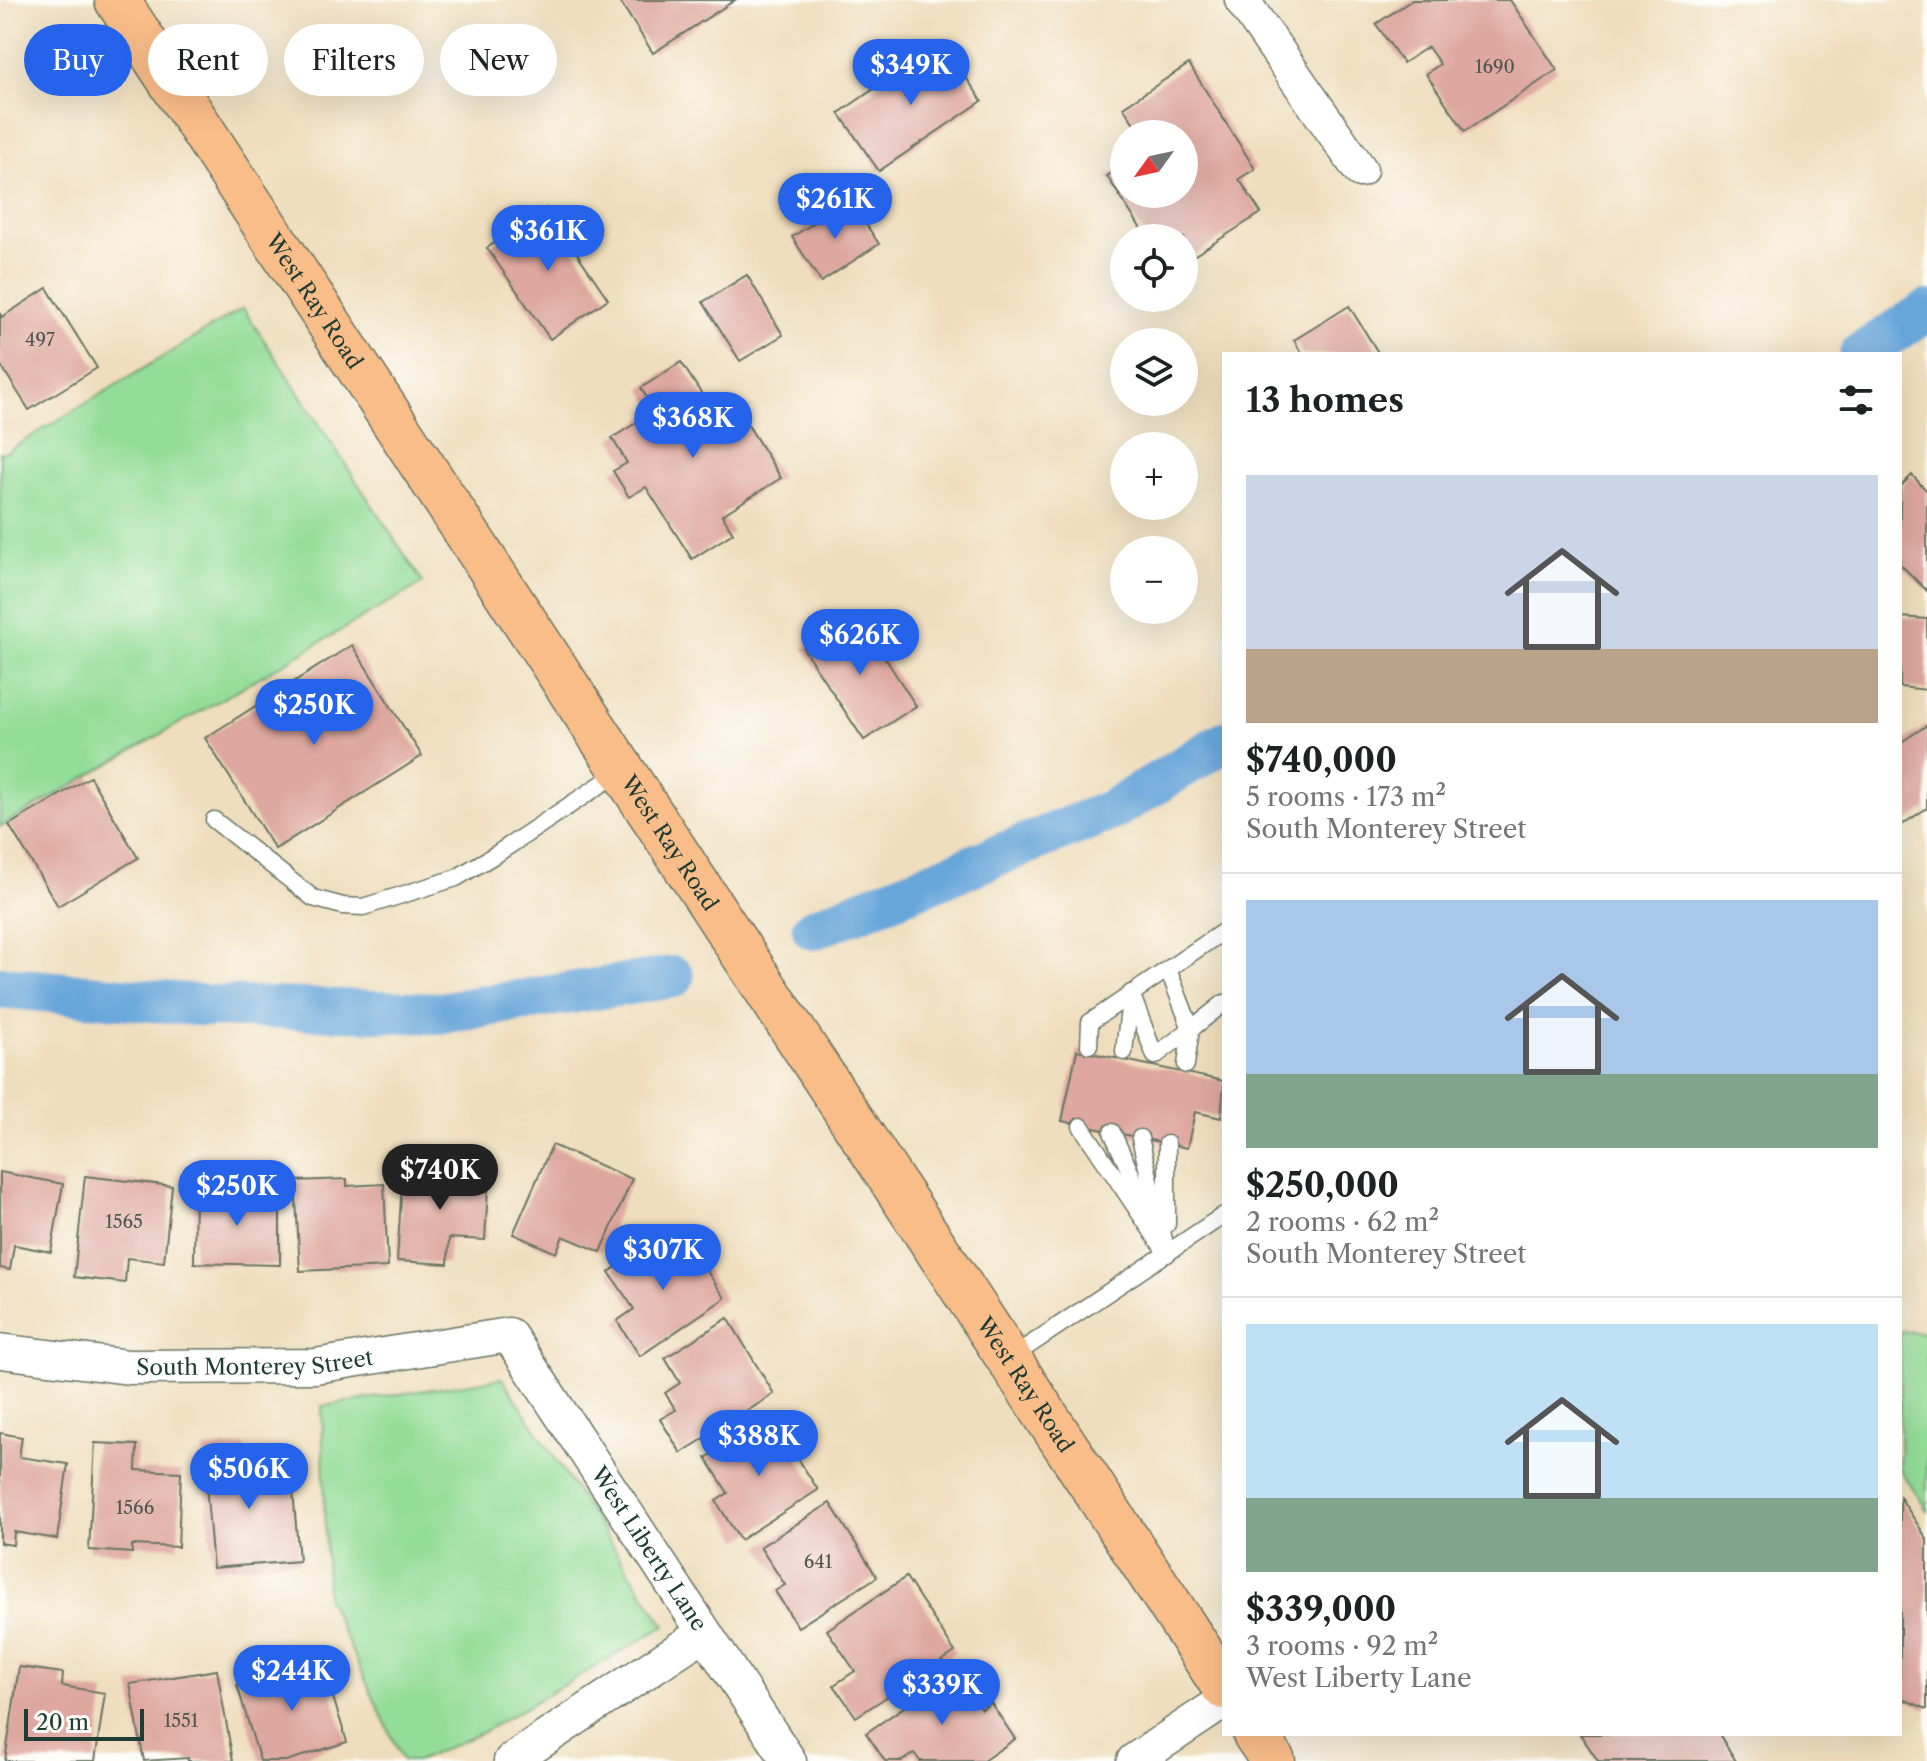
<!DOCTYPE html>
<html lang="en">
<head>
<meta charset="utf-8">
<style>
  :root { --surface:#fff; --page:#f2f2f2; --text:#202124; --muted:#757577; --line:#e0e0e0; --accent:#2563eb }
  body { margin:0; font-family:"Libre Caslon Text",serif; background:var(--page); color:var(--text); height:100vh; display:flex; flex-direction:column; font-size:30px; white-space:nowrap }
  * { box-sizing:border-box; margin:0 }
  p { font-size:26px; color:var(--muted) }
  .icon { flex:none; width:44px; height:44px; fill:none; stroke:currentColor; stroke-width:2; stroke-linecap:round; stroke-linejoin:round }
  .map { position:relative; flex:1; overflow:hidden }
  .drawer { position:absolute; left:1222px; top:352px; width:680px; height:1384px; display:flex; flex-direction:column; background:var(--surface); border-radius:0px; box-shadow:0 8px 32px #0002 }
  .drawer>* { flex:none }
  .guide { position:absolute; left:24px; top:24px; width:760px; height:72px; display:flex; gap:16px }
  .needle { width:52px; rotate:237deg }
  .controls { position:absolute; left:1110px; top:120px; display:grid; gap:16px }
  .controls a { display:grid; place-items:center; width:88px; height:88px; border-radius:50%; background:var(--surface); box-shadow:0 8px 32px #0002; font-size:40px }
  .scale { position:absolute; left:24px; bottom:20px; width:120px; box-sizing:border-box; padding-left:8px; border:4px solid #1f3d34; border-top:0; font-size:22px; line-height:28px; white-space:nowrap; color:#1f3d34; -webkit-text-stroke:6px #fdfcf7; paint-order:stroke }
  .price { position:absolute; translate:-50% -68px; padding:0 18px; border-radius:28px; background:var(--accent); color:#fff; font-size:26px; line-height:52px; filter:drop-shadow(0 2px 4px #0008) }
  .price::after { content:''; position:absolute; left:50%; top:48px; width:24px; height:18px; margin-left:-12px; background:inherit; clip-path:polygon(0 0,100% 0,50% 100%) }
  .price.selected { background:#222; color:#fff }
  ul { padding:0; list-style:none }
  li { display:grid; align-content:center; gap:16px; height:424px; padding:0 24px }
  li+li { border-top:2px solid var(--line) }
  li span { display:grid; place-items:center; height:248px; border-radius:0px; color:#555 }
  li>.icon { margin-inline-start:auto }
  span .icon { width:144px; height:144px; fill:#fffc; stroke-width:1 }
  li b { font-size:34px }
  h2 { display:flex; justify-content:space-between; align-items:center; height:96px; padding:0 24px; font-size:34px }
  .chip { padding:0 28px; border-radius:36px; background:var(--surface); box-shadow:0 8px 32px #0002; font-size:28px; line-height:72px }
  .chip.selected { background:var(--accent); color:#fff }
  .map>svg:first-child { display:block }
  .green { fill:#94dd98; stroke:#5a8d66; stroke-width:2 }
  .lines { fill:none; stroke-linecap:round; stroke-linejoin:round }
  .canal { stroke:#67a6da; stroke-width:42 }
  .building { fill:#dea79f }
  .lane-casing { stroke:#687564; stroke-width:19 }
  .street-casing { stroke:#687564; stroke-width:37 }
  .primary-casing { stroke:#687564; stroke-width:47 }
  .lane { stroke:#fff; stroke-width:16 }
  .street { stroke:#fff; stroke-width:34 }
  .primary { stroke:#f9bd89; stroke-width:44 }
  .labels { text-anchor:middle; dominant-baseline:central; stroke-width:7; stroke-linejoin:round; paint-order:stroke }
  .number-label { font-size:18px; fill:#4f584f }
  .street-label { font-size:22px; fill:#1f3d34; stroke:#fdfcf7 }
</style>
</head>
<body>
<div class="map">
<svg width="1927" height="1761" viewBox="0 0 1927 1761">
  <rect width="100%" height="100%" fill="#fdfcf7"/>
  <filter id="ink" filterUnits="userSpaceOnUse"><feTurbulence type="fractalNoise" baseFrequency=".0125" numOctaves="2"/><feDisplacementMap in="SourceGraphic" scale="16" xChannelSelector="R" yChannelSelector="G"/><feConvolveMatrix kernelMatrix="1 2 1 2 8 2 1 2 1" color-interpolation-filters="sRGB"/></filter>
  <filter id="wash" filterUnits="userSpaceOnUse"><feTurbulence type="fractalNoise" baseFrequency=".006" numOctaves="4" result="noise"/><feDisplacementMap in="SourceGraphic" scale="32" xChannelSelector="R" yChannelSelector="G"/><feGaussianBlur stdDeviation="1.8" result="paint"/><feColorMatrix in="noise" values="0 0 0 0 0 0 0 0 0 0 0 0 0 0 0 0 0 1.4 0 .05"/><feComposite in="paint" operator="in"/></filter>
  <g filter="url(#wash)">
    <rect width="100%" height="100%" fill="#efdebd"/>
    <g class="green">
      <path d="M243,308L423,583L0,827V452L4,453Z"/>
      <path d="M1900,1331L1927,1333V1510L1900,1469Z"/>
      <path d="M502,1378L665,1626L483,1732L417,1761H403L327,1598L322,1406Z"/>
    </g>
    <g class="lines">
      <g class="canal">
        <path d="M1860,354L1927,311"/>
        <path d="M813,929L1112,810L1224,742"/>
        <path d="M0,987L208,1006L440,1013L673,977"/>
      </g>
    </g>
    <g id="blocks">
      <g class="building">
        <path d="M619,0H735L653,53Z"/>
        <path d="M1412,0H1510L1557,70L1465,131L1426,74L1440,64L1428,47L1403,63L1376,24Z"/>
        <path d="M942,42L982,101L879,171L839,113Z"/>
        <path d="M1189,64L1255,169L1239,179L1261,213L1184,262V238H1147L1107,176L1124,165V194H1184V134H1141L1123,107Z"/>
        <path d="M850,200L879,244L821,282L792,237Z"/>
        <path d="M546,208L608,299L550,339L487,248Z"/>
        <path d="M747,275L783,335L740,361L703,302Z"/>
        <path d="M47,288L97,368L29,410L0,364V314L2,317Z"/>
        <path d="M1349,306L1379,354H1302L1294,340Z"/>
        <path d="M681,362L714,413L733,401L781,478L722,515L733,533L692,559L646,487L629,497L613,471L627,463L612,438L655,411L641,388Z"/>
        <path d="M1912,475L1927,491V591L1900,564V487Z"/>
        <path d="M856,613L916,706L864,740L803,648Z"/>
        <path d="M1900,617L1927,619V690L1900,687Z"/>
        <path d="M352,645L422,756L275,849L205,738Z"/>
        <path d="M1927,725V808L1900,826V743Z"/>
        <path d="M90,777L138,858L58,906L9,825Z"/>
        <path d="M1077,1050L1224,1081L1221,1118L1195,1112L1187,1148L1062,1121Z"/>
        <path d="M552,1145L632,1179L601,1252L563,1236L556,1253L513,1234Z"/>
        <path d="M403,1167L489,1172L485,1240L449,1238L448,1264L397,1261Z"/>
        <path d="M0,1172L63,1184L51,1252L14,1245L10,1270L0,1268Z"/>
        <path d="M85,1176L172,1186L164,1262L127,1258L125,1283L74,1277Z"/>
        <path d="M347,1179V1186L384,1184L388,1267L300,1271L295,1181Z"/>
        <path d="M195,1191L280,1193V1265L194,1263Z"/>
        <path d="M671,1229L694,1264L700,1261L725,1298L640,1356L617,1321L634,1309L609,1272Z"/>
        <path d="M728,1318L774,1394L681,1453L660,1419L676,1410L665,1393L680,1383L665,1358Z"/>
        <path d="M771,1416L818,1490L740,1540L716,1501L728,1493L706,1458Z"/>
        <path d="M0,1433L22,1437L19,1457L68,1464L57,1539L14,1532L13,1545L0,1543Z"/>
        <path d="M95,1443L137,1445L136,1470L181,1472L178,1547L132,1545V1553L89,1550Z"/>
        <path d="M245,1445L247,1469L291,1466L299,1561L213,1568L203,1449Z"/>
        <path d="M1900,1497L1927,1539V1709L1900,1698Z"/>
        <path d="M830,1503L877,1577L798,1627L775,1591L785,1585L760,1547Z"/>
        <path d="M906,1577L955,1652L856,1717L834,1685L855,1671L827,1630Z"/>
        <path d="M321,1659L347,1742L286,1761H260L237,1685Z"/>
        <path d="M19,1667L63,1673L62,1686L105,1693L95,1761H5Z"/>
        <path d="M217,1670L233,1761H188V1758L144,1761L130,1684Z"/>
        <path d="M957,1671L982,1709L991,1703L1015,1739L983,1761H920L914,1753L902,1761H885L866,1733Z"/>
        <path d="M1580,1734H1719L1736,1761H1598Z"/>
      </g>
    </g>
  </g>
  <g filter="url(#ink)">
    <use href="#blocks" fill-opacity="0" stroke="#687564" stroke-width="2"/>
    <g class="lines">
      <g class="lane-casing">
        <g id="lane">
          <path d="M214,820L313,898L343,906L363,907L456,878L498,853L621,771"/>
          <path d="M1131,993L1155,1056L1191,1029L1168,969"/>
          <path d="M1089,1045L1090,1022L1224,931"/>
          <path d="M1124,1052L1130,999"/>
          <path d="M1186,1065L1191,1029L1224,1003"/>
          <path d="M1081,1126L1167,1254"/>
          <path d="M1112,1132L1147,1209"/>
          <path d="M1140,1138L1165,1244"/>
          <path d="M1167,1144V1224"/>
          <path d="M1010,1358L1224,1215"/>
        </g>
      </g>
      <g class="street-casing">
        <g id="street">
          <path d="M1242,0L1360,170"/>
          <path id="s1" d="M0,1351L129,1367L315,1366L509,1335L789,1761"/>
          <path d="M511,1761L704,1633"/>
          <path d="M1134,1761L1224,1701"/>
        </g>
      </g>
      <g class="primary-casing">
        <g id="primary">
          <path id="s2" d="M117,0L1224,1687"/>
          <path d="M1255,1734L1273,1761"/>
        </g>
      </g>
      <use href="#lane" class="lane"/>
      <use href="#street" class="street"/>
      <use href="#primary" class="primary"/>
    </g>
  </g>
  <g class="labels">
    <g class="number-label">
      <text x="1495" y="67">1690</text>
      <text x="40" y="340">497</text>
      <text x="124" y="1222">1565</text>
      <text x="135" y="1508">1566</text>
      <text x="818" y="1562">641</text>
      <text x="181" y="1721">1551</text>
    </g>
    <g class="street-label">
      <text stroke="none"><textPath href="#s2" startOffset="360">West Ray Road</textPath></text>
      <text stroke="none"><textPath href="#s2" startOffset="1008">West Ray Road</textPath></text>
      <text stroke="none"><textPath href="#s1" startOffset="256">South Monterey Street</textPath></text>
      <text stroke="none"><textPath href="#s2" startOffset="1656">West Ray Road</textPath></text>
      <text stroke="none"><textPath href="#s1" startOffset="768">West Liberty Lane</textPath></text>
    </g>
  </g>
</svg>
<div class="controls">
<a><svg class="needle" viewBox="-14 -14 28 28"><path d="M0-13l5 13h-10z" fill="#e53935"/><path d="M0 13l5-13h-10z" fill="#757577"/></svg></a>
<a><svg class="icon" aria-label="locate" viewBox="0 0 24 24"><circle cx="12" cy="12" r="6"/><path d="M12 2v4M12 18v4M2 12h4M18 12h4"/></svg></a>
<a><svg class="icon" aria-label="layers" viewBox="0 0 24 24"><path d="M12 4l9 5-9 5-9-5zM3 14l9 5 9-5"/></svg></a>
<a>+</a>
<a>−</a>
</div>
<div class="scale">20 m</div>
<b class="price" style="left:911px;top:107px">$349K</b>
<b class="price" style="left:835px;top:241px">$261K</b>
<b class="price" style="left:548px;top:273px">$361K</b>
<b class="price" style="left:693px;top:460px">$368K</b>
<b class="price" style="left:860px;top:677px">$626K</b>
<b class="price" style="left:314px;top:747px">$250K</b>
<b class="price selected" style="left:440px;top:1212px">$740K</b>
<b class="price" style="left:237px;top:1228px">$250K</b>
<b class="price" style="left:663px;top:1292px">$307K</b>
<b class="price" style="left:759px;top:1478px">$388K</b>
<b class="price" style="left:249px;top:1511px">$506K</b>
<b class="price" style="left:292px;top:1713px">$244K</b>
<b class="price" style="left:942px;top:1727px">$339K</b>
<div class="guide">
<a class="chip selected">Buy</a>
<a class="chip">Rent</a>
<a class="chip">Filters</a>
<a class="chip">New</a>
</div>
<section class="drawer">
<h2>13 homes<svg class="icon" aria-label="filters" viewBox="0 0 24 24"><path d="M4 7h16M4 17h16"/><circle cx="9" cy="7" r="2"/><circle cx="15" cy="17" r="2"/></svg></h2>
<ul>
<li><span style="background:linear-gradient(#c9d6e8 70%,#b9a48a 0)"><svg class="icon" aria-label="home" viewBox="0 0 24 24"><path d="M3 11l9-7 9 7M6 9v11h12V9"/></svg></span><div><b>$740,000</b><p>5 rooms · 173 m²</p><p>South Monterey Street</p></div></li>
<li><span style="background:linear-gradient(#a9c7e8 70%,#7fa58c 0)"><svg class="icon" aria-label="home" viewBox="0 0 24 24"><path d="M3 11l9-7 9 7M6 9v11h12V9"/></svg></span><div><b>$250,000</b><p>2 rooms · 62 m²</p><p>South Monterey Street</p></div></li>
<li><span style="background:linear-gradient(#bfe0f5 70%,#7fa58c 0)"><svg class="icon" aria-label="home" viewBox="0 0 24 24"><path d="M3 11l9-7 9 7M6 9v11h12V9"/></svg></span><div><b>$339,000</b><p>3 rooms · 92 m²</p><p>West Liberty Lane</p></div></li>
</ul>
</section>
</div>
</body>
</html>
